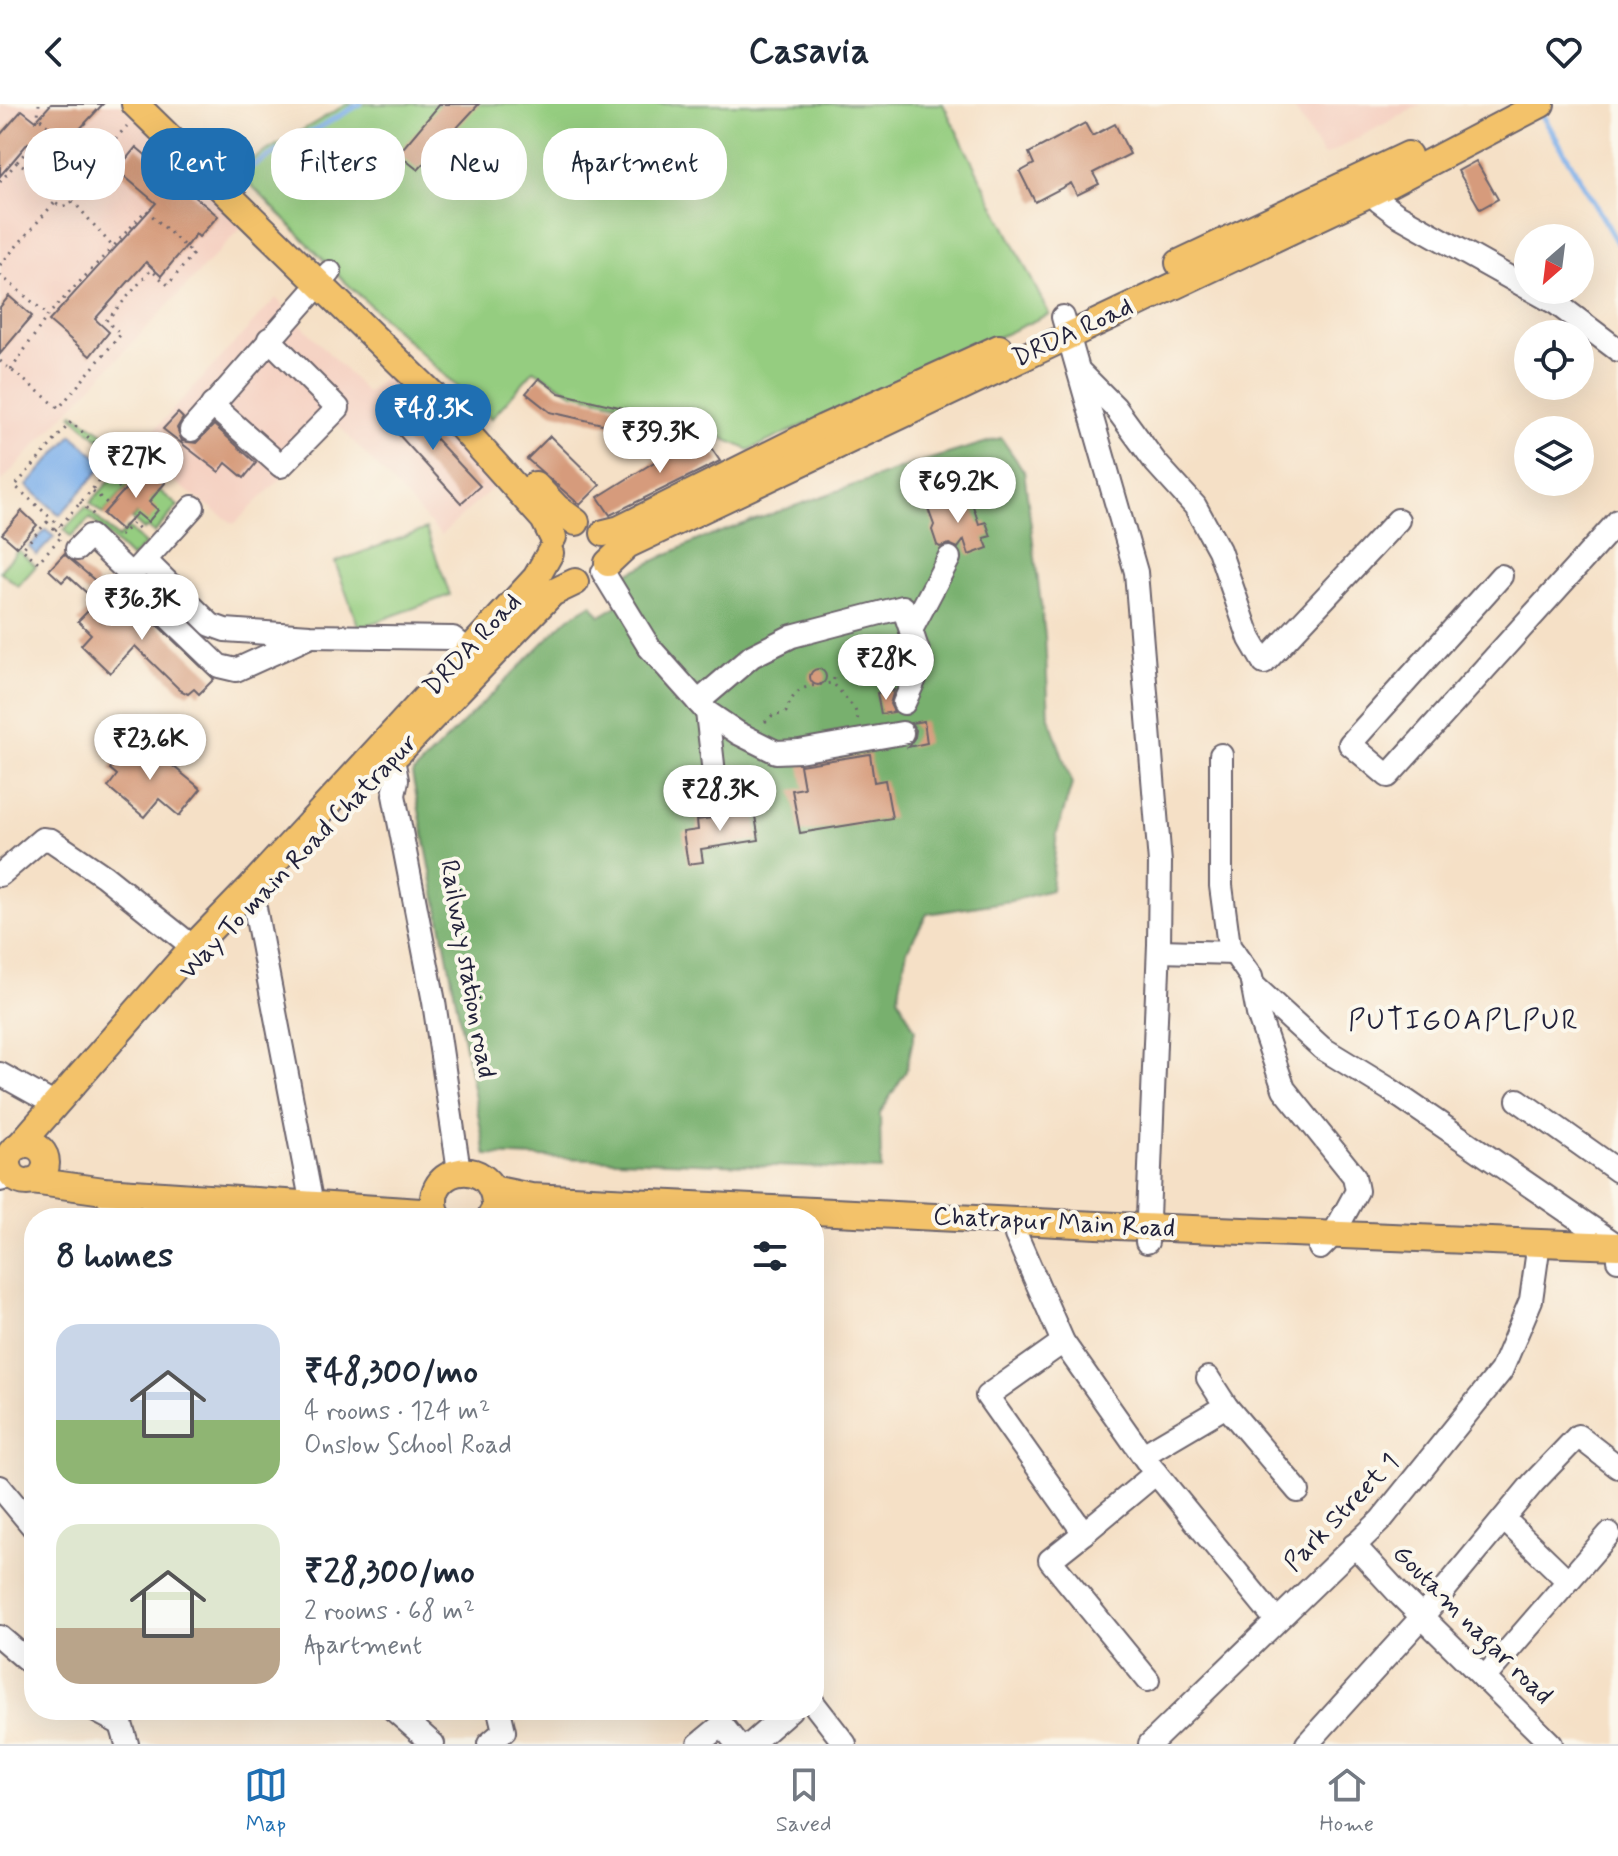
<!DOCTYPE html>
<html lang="en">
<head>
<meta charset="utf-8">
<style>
  :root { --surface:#fff; --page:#f2f2f3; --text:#1f2937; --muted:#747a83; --line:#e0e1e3; --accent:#1f6fb2 }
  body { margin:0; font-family:Mynerve,sans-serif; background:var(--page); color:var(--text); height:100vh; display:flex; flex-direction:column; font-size:30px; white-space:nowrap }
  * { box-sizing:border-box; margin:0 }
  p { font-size:26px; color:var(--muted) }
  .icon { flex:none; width:44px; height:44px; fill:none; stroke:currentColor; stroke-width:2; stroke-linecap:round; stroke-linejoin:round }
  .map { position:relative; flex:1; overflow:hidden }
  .side { position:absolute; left:24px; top:1104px; width:800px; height:512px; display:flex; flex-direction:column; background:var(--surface); border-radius:32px; box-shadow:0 8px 32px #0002 }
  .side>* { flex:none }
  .guide { position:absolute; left:24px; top:24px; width:800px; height:72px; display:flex; gap:16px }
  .needle { width:52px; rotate:208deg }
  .tools { position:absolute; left:1514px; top:120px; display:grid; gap:16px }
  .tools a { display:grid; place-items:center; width:80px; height:80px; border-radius:50%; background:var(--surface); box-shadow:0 8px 32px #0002; font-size:40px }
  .price { position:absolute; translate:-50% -68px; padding:0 18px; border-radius:28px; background:#fff; color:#222; font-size:26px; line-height:52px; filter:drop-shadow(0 2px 4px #0008) }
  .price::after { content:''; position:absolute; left:50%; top:48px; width:24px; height:18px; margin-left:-12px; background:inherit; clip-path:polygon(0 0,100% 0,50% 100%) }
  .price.on { background:var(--accent); color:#fff }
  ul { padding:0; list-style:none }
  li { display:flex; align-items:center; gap:24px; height:200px; padding:0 32px }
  li span { display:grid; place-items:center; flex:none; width:224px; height:160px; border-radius:24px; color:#555 }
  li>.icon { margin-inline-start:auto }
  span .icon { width:96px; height:96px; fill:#fffc; stroke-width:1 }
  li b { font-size:34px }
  h2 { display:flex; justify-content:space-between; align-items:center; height:96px; padding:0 32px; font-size:34px }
  .pill { padding:0 28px; border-radius:32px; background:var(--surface); box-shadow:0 8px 32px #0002; font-size:28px; line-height:72px }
  .pill.on { background:var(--accent); color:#fff }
  header { display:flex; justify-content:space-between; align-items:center; height:104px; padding:0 32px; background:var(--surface); font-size:36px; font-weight:800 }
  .tabs { display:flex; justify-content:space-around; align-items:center; height:112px; border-top:2px solid var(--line); background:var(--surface); font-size:22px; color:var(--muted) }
  .tabs a { display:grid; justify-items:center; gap:4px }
  .tabs .on { color:var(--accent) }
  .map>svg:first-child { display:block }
  .built { fill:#f5d2c3 }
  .green { fill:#95cd80; stroke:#5c785e; stroke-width:2 }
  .forest { fill:#78b06e; stroke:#4d6954; stroke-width:2 }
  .water { fill:#7eb0ea; stroke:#506992; stroke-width:2 }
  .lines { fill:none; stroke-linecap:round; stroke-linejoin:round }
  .stream { stroke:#7eb0ea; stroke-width:6 }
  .building { fill:#d69b7c }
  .minor-casing { stroke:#6c646c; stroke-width:26 }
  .major-casing { stroke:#6c646c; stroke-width:30 }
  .path { stroke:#6c646c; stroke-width:3; stroke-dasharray:2 6; stroke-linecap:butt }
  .minor { stroke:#fff; stroke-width:22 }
  .major { stroke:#f3c26a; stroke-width:26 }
  .labels { text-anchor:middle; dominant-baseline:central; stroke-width:8; stroke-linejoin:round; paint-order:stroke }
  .street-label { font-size:26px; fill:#22223b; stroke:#fbf7ec }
  .neighbourhood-label { font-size:28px; letter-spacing:2px; fill:#22223b; stroke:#fbf7ec }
</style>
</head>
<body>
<header><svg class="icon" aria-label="back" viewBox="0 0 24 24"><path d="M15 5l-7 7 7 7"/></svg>Casavia<svg class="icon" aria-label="heart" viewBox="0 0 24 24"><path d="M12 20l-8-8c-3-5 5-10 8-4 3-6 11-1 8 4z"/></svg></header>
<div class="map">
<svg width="1618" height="1640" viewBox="0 0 1618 1640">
  <rect width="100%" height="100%" fill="#fbf7ec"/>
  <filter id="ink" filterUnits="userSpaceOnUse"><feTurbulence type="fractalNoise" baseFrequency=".0125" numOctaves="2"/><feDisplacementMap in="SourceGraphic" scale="16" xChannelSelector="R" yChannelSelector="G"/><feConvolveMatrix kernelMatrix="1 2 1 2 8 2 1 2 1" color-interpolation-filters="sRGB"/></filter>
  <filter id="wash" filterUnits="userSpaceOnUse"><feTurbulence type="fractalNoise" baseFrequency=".006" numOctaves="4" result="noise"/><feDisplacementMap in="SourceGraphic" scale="32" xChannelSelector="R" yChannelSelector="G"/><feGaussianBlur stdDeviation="1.8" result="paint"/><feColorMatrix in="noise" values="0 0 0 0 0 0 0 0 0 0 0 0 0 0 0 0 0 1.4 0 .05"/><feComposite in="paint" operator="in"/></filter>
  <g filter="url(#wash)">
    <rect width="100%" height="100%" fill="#f5e0c6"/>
    <g class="built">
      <path d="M0,0H120L244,121L0,379Z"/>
      <path d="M1291,0H1422L1324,52Z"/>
      <path d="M276,194L367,289L393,266L498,379L441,431L337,320L234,420L133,349Z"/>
    </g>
    <g class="green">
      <path d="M347,0H943L1049,210L749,346L671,311L573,289L534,266L491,315L341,174L236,65Z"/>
      <path d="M74,309L147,360L103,410L90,399L126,359L71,311Z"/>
      <path d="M159,386L178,402L154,429L147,423L144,426L132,415Z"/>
      <path d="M86,403L118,434L128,424L145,440L131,454L90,414L71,433L64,426Z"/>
      <path d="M426,425L450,491L359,524L335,458Z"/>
      <path d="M18,446L36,462L18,482L0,467Z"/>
    </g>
    <path class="forest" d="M1001,334L1024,367L1045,532L1049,613L1072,680L1057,729L1051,786L1011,797L927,810L907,846L898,893L915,926L906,967L880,1009L881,1066L486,1051L412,670L567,515L592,500L600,512L630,494L620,473L698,436L911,361Z"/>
    <g class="water">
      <path d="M72,331L105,360L60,411L27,382Z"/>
      <path d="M46,426L54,433L37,451L29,443Z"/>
    </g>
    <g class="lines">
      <g class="stream">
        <path d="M1541,9L1618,140"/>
        <path d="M249,64L360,0"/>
      </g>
    </g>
    <g id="blocks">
      <g class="building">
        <path d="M51,0H103L64,42L79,55L65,72L28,39L0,72V31L22,6L36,17Z"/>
        <path d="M440,0H479L418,66L398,50Z"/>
        <path d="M1085,19L1092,32L1115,20L1130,50L1093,69L1099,80L1077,91L1071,79L1035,98L1020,68L1034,60L1029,49Z"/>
        <path d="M136,43L218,112L199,133L196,130L161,172L146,158L95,215L109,228L90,252L49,217L156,99L117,66Z"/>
        <path d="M1476,57L1498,95L1480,105L1458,67Z"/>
        <path d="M9,192L32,212L0,250V203Z"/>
        <path d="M539,274L559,289L662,313L658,330L638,325L637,331L611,322L550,308L526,289Z"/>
        <path d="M415,296L431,312L422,320L480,382L461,399L389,320Z"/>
        <path d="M178,309L183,314L177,324L182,337L196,339L214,321L256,359L244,374L226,359L219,368L163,325Z"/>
        <path d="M550,332L600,381L580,401L527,355Z"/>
        <path d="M703,332L720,357L610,411L598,393L659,355Z"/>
        <path d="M146,362L165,379L149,398L158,406L148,418L137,409L121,426L103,410Z"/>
        <path d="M957,391L961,403L972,399L979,420L986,418L991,432L984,434L988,444L969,451L964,436L958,444L949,440L940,443L937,441L932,426L934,421L927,402Z"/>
        <path d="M22,407L37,421L17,443L2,430Z"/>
        <path d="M64,450L98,479L88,490L68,472L62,478L49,466Z"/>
        <path d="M150,481L165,495L155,499L151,505L154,518L214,575L199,590L194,585L188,590L180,586L135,542L110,569L81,541L91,530L78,517L90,505L102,517L130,488L137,495Z"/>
        <circle cx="818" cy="573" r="8"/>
        <path d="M894,586L890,600L894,608L881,610L877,589Z"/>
        <path d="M924,617L927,639L908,643L915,633L916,626L911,619Z"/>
        <path d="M125,639L144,655L152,645L201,685L179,712L159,695L144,713L108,683L117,671L110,665L116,657L113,653Z"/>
        <path d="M870,650L874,678L885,676L892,714L800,729L792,686L804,684L800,661Z"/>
        <path d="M729,703L730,710L754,706L759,736L701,745L703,758L688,760L683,728L698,726L697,716L712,714L711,709L719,710Z"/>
      </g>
    </g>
  </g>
  <g filter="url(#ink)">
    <use href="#blocks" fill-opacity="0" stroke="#6c646c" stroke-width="2"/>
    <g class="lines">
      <g class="minor-casing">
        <g id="minor">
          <path d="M1367,74L1379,97L1396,110L1528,184"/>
          <path d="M1532,186L1557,200L1618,246"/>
          <path d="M1063,213L1136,468L1160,759L1159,840L1147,1138"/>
          <path d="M1079,267L1115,303L1156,359L1195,402L1219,446L1250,535L1264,559L1398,416"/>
          <path d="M212,301L281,362L338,304L269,235"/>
          <path d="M191,326L330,168"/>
          <path d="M77,445L90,432L131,471L145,456L211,521L225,526L310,532L453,534L468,547"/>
          <path d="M145,456L193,403"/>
          <path d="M603,468L649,543L707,608L738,629L776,648L799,647L902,629"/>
          <path d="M1501,472L1350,640L1388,672L1618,417"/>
          <path d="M164,509L219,562L236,566L309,533"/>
          <path d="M911,526L949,454"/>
          <path d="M698,598L752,552L792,532L903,503L922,559L904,599"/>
          <path d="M707,608L717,696"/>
          <path d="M389,634L397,676L394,691L434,898L459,1067"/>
          <path d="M1221,651V782L1229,842L1251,873L1258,910L1284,985L1354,1072L1357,1087L1333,1131L1320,1144"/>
          <path d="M0,771L42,735L51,736L104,772L193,843"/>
          <path d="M251,783L312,1101"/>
          <path d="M1159,847L1234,849"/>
          <path d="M1253,881L1322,944L1389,985L1618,1142V1156"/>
          <path d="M0,970L54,1000"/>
          <path d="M1518,996L1618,1067"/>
          <path d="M0,1076L14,1072"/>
          <path d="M104,1087L121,1114"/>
          <path d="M150,1114L156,1090"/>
          <path d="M1015,1117L1016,1131L1063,1238L1151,1363L1276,1516"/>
          <path d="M1063,1238L987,1292L1084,1429L1050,1456L1148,1576"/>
          <path d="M1208,1274L1226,1302L1298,1387"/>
          <path d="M1143,1351L1226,1302"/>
          <path d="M0,1383L34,1424"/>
          <path d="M1504,1415L1568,1477"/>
          <path d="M1084,1429L1156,1369"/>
          <path d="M1354,1441L1401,1492L1551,1640"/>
          <path d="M0,1533L34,1562"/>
          <path d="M1484,1574L1609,1430"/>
          <path d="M814,1600L845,1640"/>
          <path d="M94,1606L121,1620"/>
          <path d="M123,1606L121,1620L127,1640"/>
          <path d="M394,1606L433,1640"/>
          <path d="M489,1640L504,1627L499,1606"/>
          <path d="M699,1640L722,1621L737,1640"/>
          <path d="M751,1640L790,1606"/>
          <path d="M1150,1640L1381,1416L1501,1267L1531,1196L1537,1153L1535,1139"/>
          <path d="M1307,1640L1422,1513L1533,1379L1578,1332L1618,1363"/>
        </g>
      </g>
      <g class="major-casing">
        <g id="major">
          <path d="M135,0L433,291L544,415L553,433"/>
          <path d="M1179,159L1408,51"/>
          <path d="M535,381L557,404L576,418"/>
          <path d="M604,429L620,425L823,324L999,244"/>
          <path d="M608,459L627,441L1385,82L1541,0"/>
          <path d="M398,649L552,489L575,478"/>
          <circle cx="27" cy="1059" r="19"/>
          <path d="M19,1042L193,843L251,783L536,474L550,449"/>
          <path d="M32,1077L104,1087L436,1109"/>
          <path d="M492,1085L531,1093L1117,1122L1618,1142"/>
          <path d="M492,1110L547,1109"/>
          <path d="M438,1114C416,1064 492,1048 495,1099"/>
        </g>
      </g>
      <g class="path">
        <path d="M85,19L108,45"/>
        <path d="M17,58L48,23L38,12L39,0"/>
        <path d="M0,78L17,58L55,81"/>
        <circle cx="63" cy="90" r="12"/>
        <path d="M72,82L127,22"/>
        <path d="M0,161L55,98"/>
        <path d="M0,171L48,211"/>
        <path d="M0,257L59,304L121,230L106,217L151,166L168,181L193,150L146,106L113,143L73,97"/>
        <path d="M11,266L48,211L113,143"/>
        <path d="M116,358L120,354L137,368"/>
        <path d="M106,372L121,385"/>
        <path d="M93,387L108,400"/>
        <path d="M80,398L94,411"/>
        <path d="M47,418L62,432L38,458L22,445Z"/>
        <path d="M55,426L60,422L116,358L71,318L15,382L60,422"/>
        <path d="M120,432L133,419L143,428"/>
        <path d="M834,574L833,579L855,605L858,616"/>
        <path d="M765,618L774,610L781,611L786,608C795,582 806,582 833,579"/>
      </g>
      <use href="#minor" class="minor"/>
      <use href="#major" class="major"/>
    </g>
  </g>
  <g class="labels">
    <g class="street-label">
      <text transform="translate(1073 229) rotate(-25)">DRDA Road</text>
      <text transform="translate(473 541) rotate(-47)">DRDA Road</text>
      <text transform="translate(299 753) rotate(-46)">Way To main Road Chatrapur</text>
      <text transform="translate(467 865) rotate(80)">Railway station road</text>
      <text transform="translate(1054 1119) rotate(3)">Chatrapur Main Road</text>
      <text transform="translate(1342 1409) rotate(-46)">Park Street 1</text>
      <text transform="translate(1472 1521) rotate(45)">Goutam nagar road</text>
    </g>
    <g class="neighbourhood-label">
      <text x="1464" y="917">PUTIGOAPLPUR</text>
    </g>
  </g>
</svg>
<div class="tools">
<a><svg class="needle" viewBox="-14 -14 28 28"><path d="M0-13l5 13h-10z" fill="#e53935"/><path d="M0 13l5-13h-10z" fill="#747a83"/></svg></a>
<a><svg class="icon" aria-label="locate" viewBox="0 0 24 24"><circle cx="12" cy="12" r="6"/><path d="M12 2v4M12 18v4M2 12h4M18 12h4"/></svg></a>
<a><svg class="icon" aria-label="layers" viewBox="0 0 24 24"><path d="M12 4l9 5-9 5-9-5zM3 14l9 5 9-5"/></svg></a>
</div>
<b class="price on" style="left:433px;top:348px">₹48.3K</b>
<b class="price" style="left:660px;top:371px">₹39.3K</b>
<b class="price" style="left:136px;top:396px">₹27K</b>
<b class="price" style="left:958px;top:421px">₹69.2K</b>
<b class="price" style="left:142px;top:538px">₹36.3K</b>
<b class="price" style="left:886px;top:598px">₹28K</b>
<b class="price" style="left:150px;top:678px">₹23.6K</b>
<b class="price" style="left:720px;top:729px">₹28.3K</b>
<div class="guide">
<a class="pill">Buy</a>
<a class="pill on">Rent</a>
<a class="pill">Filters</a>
<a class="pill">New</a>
<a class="pill">Apartment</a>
</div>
<section class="side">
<h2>8 homes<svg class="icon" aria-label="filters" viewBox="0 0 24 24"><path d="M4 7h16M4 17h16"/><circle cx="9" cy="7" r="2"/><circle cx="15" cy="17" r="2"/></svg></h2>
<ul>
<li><span style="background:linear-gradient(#c9d6e8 60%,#8fb573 0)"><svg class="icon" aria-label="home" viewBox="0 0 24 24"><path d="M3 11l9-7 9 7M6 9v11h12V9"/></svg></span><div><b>₹48,300/mo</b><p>4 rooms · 124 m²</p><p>Onslow School Road</p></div></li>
<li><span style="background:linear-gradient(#dfe7d0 65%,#b9a48a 0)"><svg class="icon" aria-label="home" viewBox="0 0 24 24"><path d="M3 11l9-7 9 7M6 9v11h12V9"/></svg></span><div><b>₹28,300/mo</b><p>2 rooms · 68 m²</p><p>Apartment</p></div></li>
</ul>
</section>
</div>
<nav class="tabs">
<a class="on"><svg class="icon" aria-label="map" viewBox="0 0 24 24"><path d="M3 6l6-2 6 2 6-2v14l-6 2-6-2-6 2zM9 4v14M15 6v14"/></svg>Map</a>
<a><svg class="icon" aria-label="saved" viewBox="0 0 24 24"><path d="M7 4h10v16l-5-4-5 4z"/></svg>Saved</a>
<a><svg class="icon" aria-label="home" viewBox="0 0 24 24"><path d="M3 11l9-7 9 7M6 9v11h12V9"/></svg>Home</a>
</nav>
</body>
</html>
